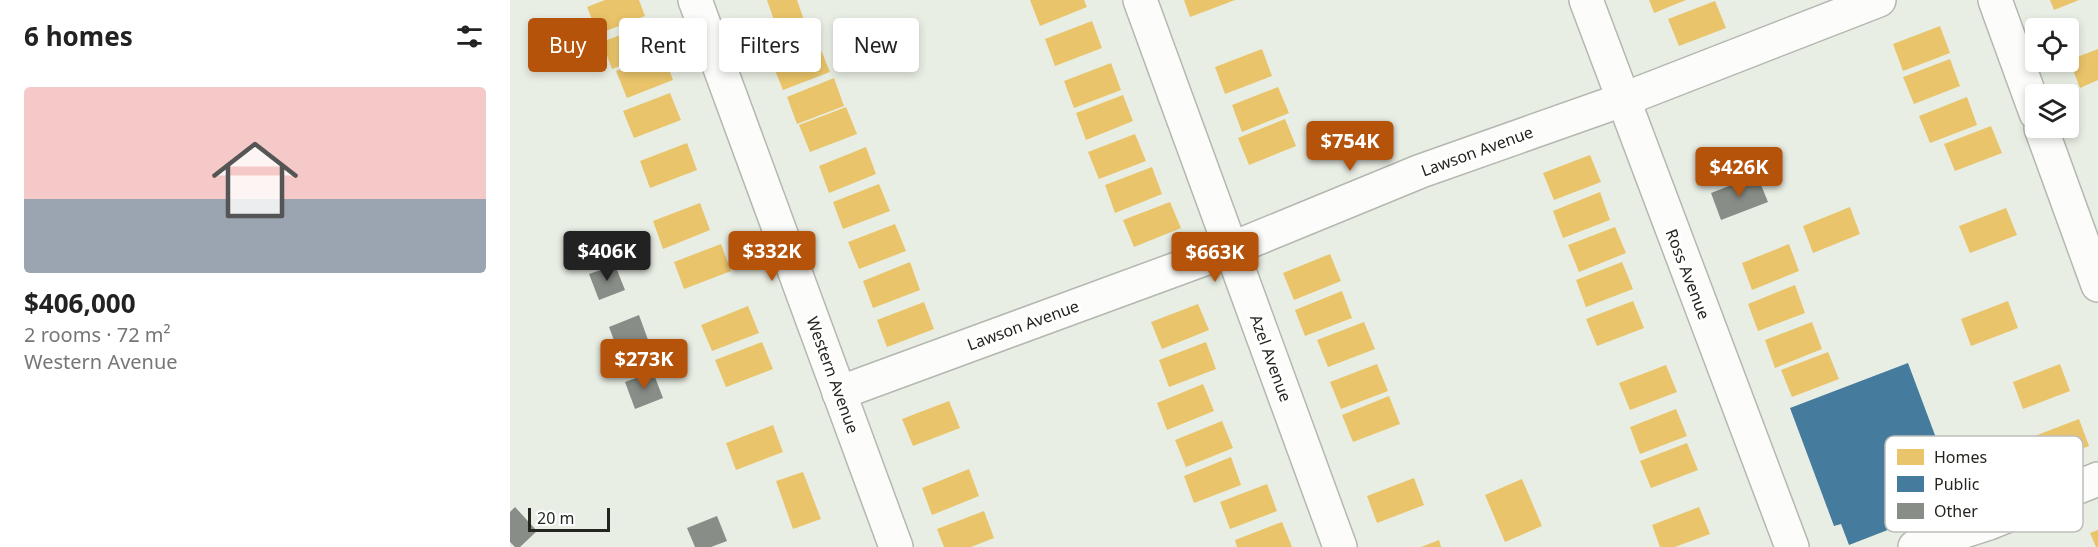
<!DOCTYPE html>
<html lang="en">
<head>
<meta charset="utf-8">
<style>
  :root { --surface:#fff; --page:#f6f6f6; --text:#222; --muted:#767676; --accent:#b45309 }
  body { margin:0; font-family:"Noto Sans",sans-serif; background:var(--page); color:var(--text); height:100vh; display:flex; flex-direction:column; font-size:22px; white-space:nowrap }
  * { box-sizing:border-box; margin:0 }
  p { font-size:20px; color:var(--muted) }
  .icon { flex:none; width:33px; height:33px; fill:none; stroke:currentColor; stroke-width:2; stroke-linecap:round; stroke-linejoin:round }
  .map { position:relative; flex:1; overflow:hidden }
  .details { display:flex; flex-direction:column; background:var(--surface); width:510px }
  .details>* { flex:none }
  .guide { position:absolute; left:18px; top:18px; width:570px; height:54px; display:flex; gap:12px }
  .buttons { position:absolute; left:1515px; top:18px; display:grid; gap:12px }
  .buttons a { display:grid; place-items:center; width:54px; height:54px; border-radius:6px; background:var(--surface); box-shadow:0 3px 9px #0003; font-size:30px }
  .scale { position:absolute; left:18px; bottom:15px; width:82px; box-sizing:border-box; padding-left:6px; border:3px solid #22261e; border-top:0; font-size:16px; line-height:21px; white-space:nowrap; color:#22261e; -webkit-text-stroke:4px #fff; paint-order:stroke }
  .price { position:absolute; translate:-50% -51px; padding:0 14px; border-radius:6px; background:var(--accent); color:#fff; font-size:20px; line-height:39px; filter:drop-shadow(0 2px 3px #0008) }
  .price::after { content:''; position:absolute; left:50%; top:36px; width:18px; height:14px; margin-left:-9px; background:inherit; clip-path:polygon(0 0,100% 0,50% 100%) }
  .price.active { background:#222; color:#fff }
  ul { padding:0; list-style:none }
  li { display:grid; align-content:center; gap:12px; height:318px; padding:0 24px }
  li span { display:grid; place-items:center; height:186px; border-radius:6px; color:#555 }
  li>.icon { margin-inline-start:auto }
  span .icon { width:108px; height:108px; fill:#fffc; stroke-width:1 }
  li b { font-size:26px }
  h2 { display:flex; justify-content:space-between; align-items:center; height:72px; padding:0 24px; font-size:26px }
  .chip { padding:0 21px; border-radius:6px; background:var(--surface); box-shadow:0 3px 9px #0003; font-size:21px; line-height:54px }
  .chip.active { background:var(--accent); color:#fff }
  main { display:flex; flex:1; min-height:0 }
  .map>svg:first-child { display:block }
  .homes { fill:#e9c46a }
  .public { fill:#457b9d }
  .building { fill:#888d87 }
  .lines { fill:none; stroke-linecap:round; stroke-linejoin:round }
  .minor-casing { stroke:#b4b8b0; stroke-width:36 }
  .minor { stroke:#fcfcfb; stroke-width:33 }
  .labels { text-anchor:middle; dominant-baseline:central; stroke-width:6; stroke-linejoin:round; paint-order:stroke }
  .street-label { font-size:16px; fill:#22261e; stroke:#fff }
  .key { fill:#fff; stroke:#bdbebc; stroke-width:1.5 }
  .key-label { font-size:16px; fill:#22261e }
</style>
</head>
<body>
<main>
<section class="details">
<h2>6 homes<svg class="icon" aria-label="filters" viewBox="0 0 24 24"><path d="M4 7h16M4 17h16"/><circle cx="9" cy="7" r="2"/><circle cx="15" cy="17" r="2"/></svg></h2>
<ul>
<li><span style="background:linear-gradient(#f6c9c9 60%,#9aa5b1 0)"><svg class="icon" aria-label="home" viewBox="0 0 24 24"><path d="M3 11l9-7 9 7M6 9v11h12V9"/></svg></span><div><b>$406,000</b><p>2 rooms · 72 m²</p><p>Western Avenue</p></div></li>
</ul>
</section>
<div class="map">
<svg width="1588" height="547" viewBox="0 0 1588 547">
  <rect width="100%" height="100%" fill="#e9eee4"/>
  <g class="homes">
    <path d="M95,0H129L135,16L88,34L77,7Z"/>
    <path d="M257,0H287L296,26L269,35Z"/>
    <path d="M520,0H574L577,7L530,26Z"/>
    <path d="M674,0H725L680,17Z"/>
    <path d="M1139,0H1176L1144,13Z"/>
    <path d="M1540,0H1569L1544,10Z"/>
    <path d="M1205,1L1216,28L1169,46L1158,19Z"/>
    <path d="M582,21L592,48L545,66L535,39Z"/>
    <path d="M139,24L149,51L102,69L92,42Z"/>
    <path d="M1430,26L1440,53L1393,71L1383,44Z"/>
    <path d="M309,45L320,72L273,90L262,63Z"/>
    <path d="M752,49L762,76L715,94L705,67Z"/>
    <path d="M1588,49V80L1570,88L1559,60Z"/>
    <path d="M153,53L163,80L117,98L106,71Z"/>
    <path d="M1440,59L1450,86L1404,104L1393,77Z"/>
    <path d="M601,63L611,90L564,108L554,81Z"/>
    <path d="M324,78L334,106L287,124L277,97Z"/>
    <path d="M768,87L779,113L732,132L722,105Z"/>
    <path d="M160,93L171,120L124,138L113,111Z"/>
    <path d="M613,95L623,121L576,140L566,113Z"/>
    <path d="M1457,97L1467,125L1420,143L1409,116Z"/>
    <path d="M336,107L347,134L300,152L289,125Z"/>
    <path d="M775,119L786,146L739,165L728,138Z"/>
    <path d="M1481,126L1492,153L1445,171L1434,144Z"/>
    <path d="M625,134L636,161L589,179L578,152Z"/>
    <path d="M177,143L187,170L140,188L130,161Z"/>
    <path d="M356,147L366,174L319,193L309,166Z"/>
    <path d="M1080,155L1091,182L1044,200L1033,173Z"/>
    <path d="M642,167L652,194L605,213L595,185Z"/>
    <path d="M369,184L380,211L333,229L323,202Z"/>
    <path d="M1090,192L1100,220L1053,238L1043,211Z"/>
    <path d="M660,202L671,228L624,247L613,220Z"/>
    <path d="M190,203L200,230L153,249L143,221Z"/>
    <path d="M1340,207L1350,234L1303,253L1293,226Z"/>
    <path d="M1496,208L1507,235L1460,253L1449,226Z"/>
    <path d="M385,224L396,251L349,269L338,242Z"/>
    <path d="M1105,227L1116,253L1069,272L1058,245Z"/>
    <path d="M211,244L221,271L174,289L164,262Z"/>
    <path d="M1279,244L1289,271L1242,290L1232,263Z"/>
    <path d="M820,254L831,281L784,300L773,273Z"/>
    <path d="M400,262L410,290L363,308L353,281Z"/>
    <path d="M1112,262L1123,289L1076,307L1066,280Z"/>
    <path d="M1285,285L1295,313L1248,331L1238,304Z"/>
    <path d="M832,291L842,318L795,336L785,310Z"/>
    <path d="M1123,301L1134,328L1087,346L1076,319Z"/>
    <path d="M1498,301L1508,328L1461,346L1451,319Z"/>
    <path d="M414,302L424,329L377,347L367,320Z"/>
    <path d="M688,304L699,330L652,349L641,322Z"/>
    <path d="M238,306L249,333L202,351L191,325Z"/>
    <path d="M854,322L865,349L818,367L807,340Z"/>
    <path d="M1302,322L1312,349L1265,368L1255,340Z"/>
    <path d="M252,342L263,369L216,387L205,360Z"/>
    <path d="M696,342L706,369L659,387L649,360Z"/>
    <path d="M1318,352L1329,379L1282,397L1271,370Z"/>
    <path d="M867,364L878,391L831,409L820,382Z"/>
    <path d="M1550,364L1560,391L1513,409L1503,382Z"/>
    <path d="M1156,365L1167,392L1120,410L1109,383Z"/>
    <path d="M693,384L704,411L657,430L647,403Z"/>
    <path d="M879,396L890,424L843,442L832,415Z"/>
    <path d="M439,401L450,428L403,446L392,419Z"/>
    <path d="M1166,409L1177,436L1130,454L1120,427Z"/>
    <path d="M1569,419L1579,446L1533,464L1522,437Z"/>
    <path d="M712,421L723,448L676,467L665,440Z"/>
    <path d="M263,425L273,452L226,470L216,443Z"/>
    <path d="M1177,443L1188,470L1141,488L1130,461Z"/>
    <path d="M721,457L731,485L684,503L674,476Z"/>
    <path d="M459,469L469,496L422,515L412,488Z"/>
    <path d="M293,472L311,519L283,529L266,481Z"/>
    <path d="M904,478L914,505L867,523L857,496Z"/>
    <path d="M1012,479L1032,526L995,542L975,495Z"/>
    <path d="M757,484L767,511L720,529L710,502Z"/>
    <path d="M1189,507L1200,534L1165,547H1150L1142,525Z"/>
    <path d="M474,511L484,538L461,547H434L427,529Z"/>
    <path d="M772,522L782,547H727L725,540Z"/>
    <path d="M1588,530V547H1586L1580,533Z"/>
    <path d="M929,540L931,547H911Z"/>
  </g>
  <path class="public" d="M1398,363L1450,502L1339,545L1331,524L1324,526L1280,408Z"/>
  <g class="building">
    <path d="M1247,175L1258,202L1211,220L1201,193Z"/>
    <path d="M105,265L115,290L89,300L79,274Z"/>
    <path d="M129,315L141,348L111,359L99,327Z"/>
    <path d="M143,372L153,398L125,409L115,382Z"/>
    <path d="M5,507L27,531L10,547H5L0,542V512Z"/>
    <path d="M207,516L217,541L201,547H185L177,528Z"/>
  </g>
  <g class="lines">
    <g class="minor-casing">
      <g id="minor">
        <path d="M185,0L386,547"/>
        <path d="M630,0L830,547"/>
        <path d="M1076,0L1282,547"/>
        <path d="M1485,0L1526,113"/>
        <path d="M1531,128L1588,285"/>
        <path d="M329,393L721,249L911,171L1112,100L1369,0"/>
        <path d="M1405,547L1479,523L1588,479"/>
      </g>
    </g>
    <use href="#minor" class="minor"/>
  </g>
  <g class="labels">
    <g class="street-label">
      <text transform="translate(967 151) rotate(-20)">Lawson Avenue</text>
      <text transform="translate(1178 274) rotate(69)">Ross Avenue</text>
      <text transform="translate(513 325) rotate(-20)">Lawson Avenue</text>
      <text transform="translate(761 358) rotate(70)">Azel Avenue</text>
      <text transform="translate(323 375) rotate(70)">Western Avenue</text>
    </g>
  </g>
  <rect x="1375" y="436" width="198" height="96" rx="9" class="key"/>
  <rect x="1387" y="449" width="27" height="16" fill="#e9c46a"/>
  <rect x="1387" y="476" width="27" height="16" fill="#457b9d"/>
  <rect x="1387" y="503" width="27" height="16" fill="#888d87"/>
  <g class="key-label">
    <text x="1424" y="463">Homes</text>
    <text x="1424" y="490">Public</text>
    <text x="1424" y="517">Other</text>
  </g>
</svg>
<div class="buttons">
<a><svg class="icon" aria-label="locate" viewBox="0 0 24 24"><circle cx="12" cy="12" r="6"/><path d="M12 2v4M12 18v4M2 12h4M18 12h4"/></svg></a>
<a><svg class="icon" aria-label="layers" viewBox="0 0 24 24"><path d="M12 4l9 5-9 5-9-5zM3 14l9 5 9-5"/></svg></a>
</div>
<div class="scale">20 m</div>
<b class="price" style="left:840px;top:172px">$754K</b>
<b class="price" style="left:1229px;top:198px">$426K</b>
<b class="price active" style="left:97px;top:282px">$406K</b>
<b class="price" style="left:262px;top:282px">$332K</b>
<b class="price" style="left:705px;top:283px">$663K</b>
<b class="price" style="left:134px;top:390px">$273K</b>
<div class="guide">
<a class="chip active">Buy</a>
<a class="chip">Rent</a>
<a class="chip">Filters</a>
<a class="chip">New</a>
</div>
</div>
</main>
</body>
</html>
